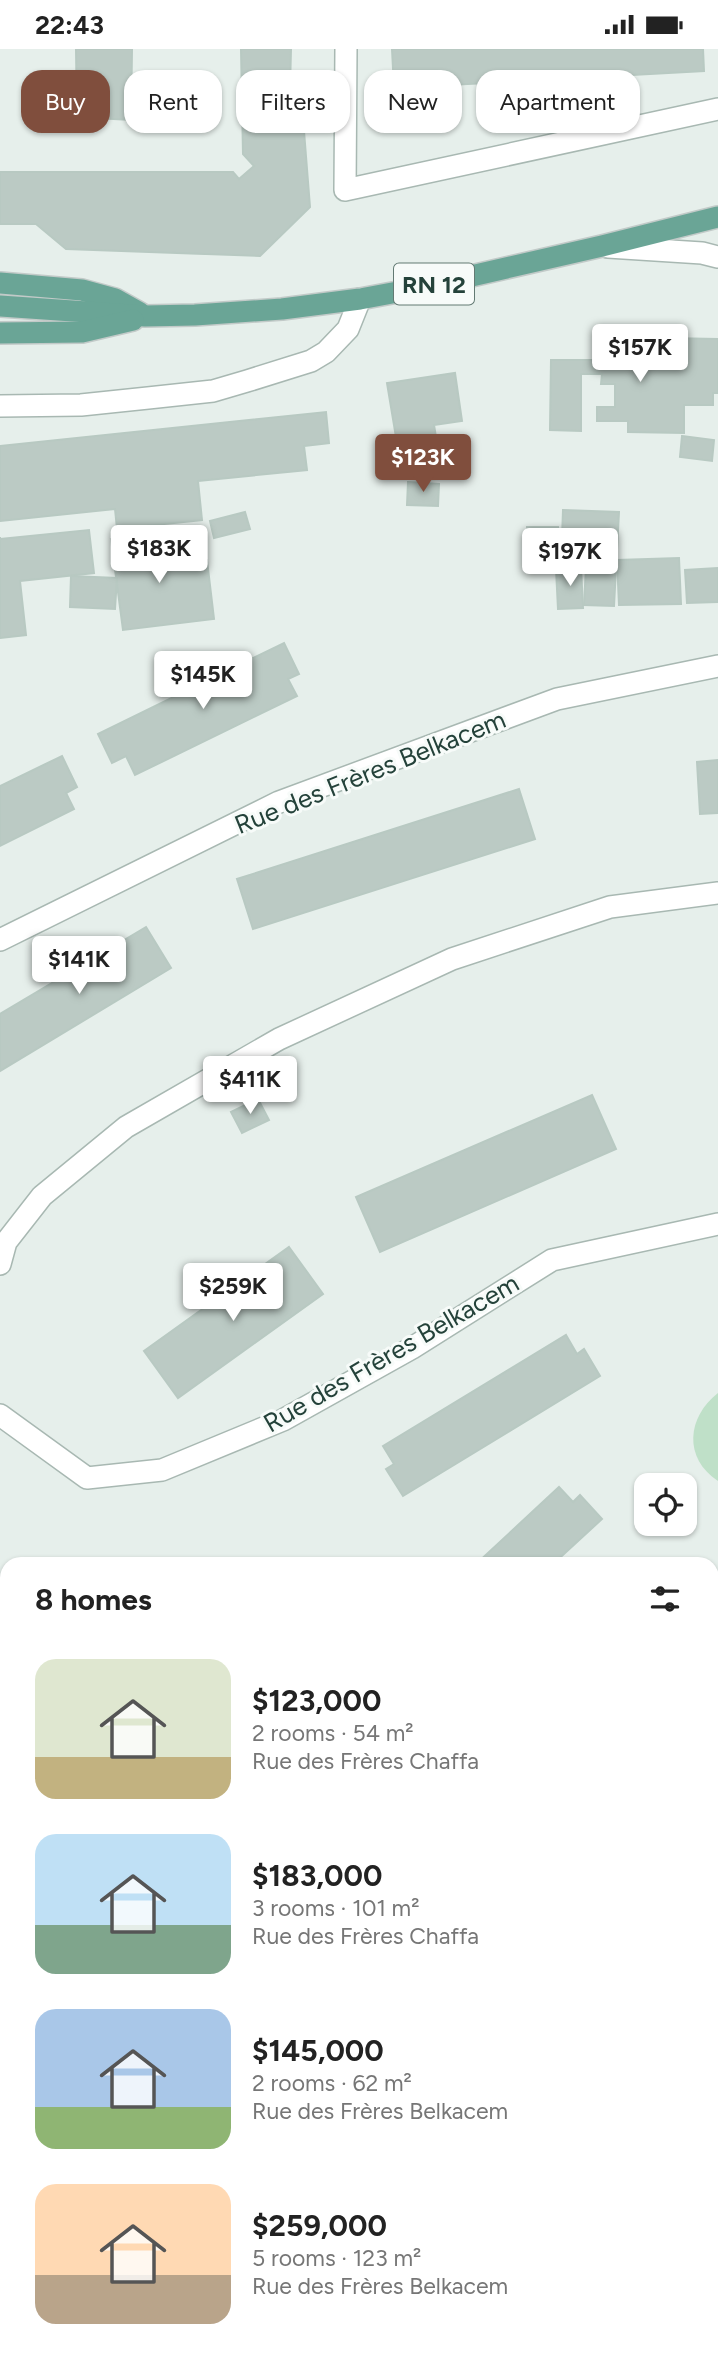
<!DOCTYPE html>
<html lang="en">
<head>
<meta charset="utf-8">
<style>
  :root { --surface:#fff; --page:#f6f6f6; --text:#222; --muted:#767676; --accent:#804e3d }
  body { margin:0; font-family:Figtree,sans-serif; background:var(--page); color:var(--text); height:100vh; display:flex; flex-direction:column; font-size:26px; white-space:nowrap }
  * { box-sizing:border-box; margin:0 }
  p { font-size:23px; color:var(--muted) }
  .icon { flex:none; width:38px; height:38px; fill:none; stroke:currentColor; stroke-width:2; stroke-linecap:round; stroke-linejoin:round }
  .map { position:relative; flex:1; overflow:hidden }
  .side { position:absolute; left:0px; top:1508px; width:719px; height:800px; display:flex; flex-direction:column; background:var(--surface); border-radius:21px 21px 0 0; box-shadow:0 2px 5px #0004 }
  .side>* { flex:none }
  .guide { position:absolute; left:21px; top:21px; width:677px; height:63px; display:flex; gap:14px }
  .fabs { position:absolute; left:634px; top:1424px; display:grid; gap:14px }
  .fabs a { display:grid; place-items:center; width:63px; height:63px; border-radius:14px; background:var(--surface); box-shadow:0 2px 5px #0004; font-size:35px }
  .price { position:absolute; translate:-50% -60px; padding:0 16px; border-radius:7px; background:#fff; color:#222; font-size:23px; line-height:46px; filter:drop-shadow(0 2px 4px #0008) }
  .price::after { content:''; position:absolute; left:50%; top:42px; width:21px; height:16px; margin-left:-10px; background:inherit; clip-path:polygon(0 0,100% 0,50% 100%) }
  .price.on { background:var(--accent); color:#fff }
  ul { padding:0; list-style:none }
  li { display:flex; align-items:center; gap:21px; height:175px; padding:0 35px }
  li span { display:grid; place-items:center; flex:none; width:196px; height:140px; border-radius:21px; color:#555 }
  li>.icon { margin-inline-start:auto }
  span .icon { width:84px; height:84px; fill:#fffc; stroke-width:1 }
  li b { font-size:30px }
  h2 { display:flex; justify-content:space-between; align-items:center; height:84px; padding:0 35px; font-size:30px }
  .tag { padding:0 24px; border-radius:21px; background:var(--surface); box-shadow:0 2px 5px #0004; font-size:24px; line-height:63px }
  .tag.on { background:var(--accent); color:#fff }
  .status { display:flex; justify-content:space-between; align-items:center; height:49px; padding:0 35px; background:var(--surface); direction:ltr }
  .status svg { height:19px; fill:currentColor }
  .map>svg:first-child { display:block }
  .green { fill:#bfe0c8 }
  .building { fill:#bbcac4; stroke:#b8c9c2; stroke-width:2 }
  .lines { fill:none; stroke-linecap:round; stroke-linejoin:round }
  .minor-casing { stroke:#a8b8b2; stroke-width:24 }
  .major-casing { stroke:#c2cac8; stroke-width:24 }
  .minor { stroke:#fff; stroke-width:21 }
  .major { stroke:#6aa596; stroke-width:21 }
  .labels { text-anchor:middle; dominant-baseline:central; stroke-width:6; stroke-linejoin:round; paint-order:stroke }
  .shield { fill:#f7fbf9; stroke:#637a73; stroke-width:2 }
  .shield-label { font-size:24px; font-weight:bold; fill:#24423a }
  .street-label { font-size:26px; fill:#24423a; stroke:#f7fbf9 }
</style>
</head>
<body>
<div class="status"><b>22:43</b><svg viewBox="0 0 49 12"><path d="M0 12V9h3v3zM5 12V6h3v6zM10 12V3h3v9zM15 12V0h3v12zM26 1h20v11H26zM47 4h2v5h-2z"/></svg></div>
<div class="map">
<svg width="718" height="2307" viewBox="0 0 718 2307">
  <rect width="100%" height="100%" fill="#e6efeb"/>
  <path class="green" d="M718,1344V1432C683,1409 687,1368 718,1344Z"/>
  <g class="building">
    <path d="M76,0H132L131,71L77,68Z"/>
    <path d="M241,0H291L289,78L304,82L310,158L260,207L66,200L36,175H0V123H233L239,130L254,117L243,105Z"/>
    <path d="M392,0H703L704,22L394,39Z"/>
    <path d="M667,289L718,290V344H713V356H684V384L628,383V372H597V358H615V335H601L602,325H581V382L550,381L551,311H611V290Z"/>
    <path d="M455,324L462,372L434,376L436,388L397,394L387,334Z"/>
    <path d="M326,363L329,394L304,397L307,421L198,432L202,471L117,480L115,460L0,472V397Z"/>
    <path d="M682,387L714,391L712,412L680,408Z"/>
    <path d="M408,433L439,435L438,457L407,456Z"/>
    <path d="M563,461L619,463L614,557L584,556L586,518L561,517Z"/>
    <path d="M245,463L250,480L214,489L210,472Z"/>
    <path d="M527,478H558V501L527,502Z"/>
    <path d="M89,481L94,524L20,532L26,586L0,589V488V490Z"/>
    <path d="M163,483L167,516L207,511L214,570L123,581L111,490Z"/>
    <path d="M679,509L681,555L619,556L617,511Z"/>
    <path d="M581,518L583,559L558,560L556,520Z"/>
    <path d="M718,519V553L687,554L685,521Z"/>
    <path d="M71,527L117,529L115,560L70,558Z"/>
    <path d="M284,594L299,625L288,630L297,647L135,726L126,707L112,714L98,685Z"/>
    <path d="M62,707L77,738L66,744L74,760L0,797V737Z"/>
    <path d="M718,711V764L700,765L697,713Z"/>
    <path d="M519,740L535,790L253,880L237,830Z"/>
    <path d="M146,878L171,919L0,1022V965Z"/>
    <path d="M592,1046L616,1100L380,1203L356,1148Z"/>
    <path d="M258,1050L269,1071L242,1084L231,1063Z"/>
    <path d="M289,1198L323,1245L178,1349L144,1302Z"/>
    <path d="M566,1286L577,1305L584,1300L600,1327L403,1447L386,1420L394,1415L383,1397Z"/>
    <path d="M559,1438L573,1453L580,1446L602,1470L552,1516H475Z"/>
    <path d="M0,1626L7,1627V1651L0,1649Z"/>
    <path d="M0,1647L7,1649V1728L0,1727Z"/>
    <rect x="712" y="1732" width="6" height="119"/>
    <path d="M712,1861L718,1863V1948L712,1946Z"/>
    <path d="M0,1971L7,1973V2033L0,2059Z"/>
    <path d="M0,2066L7,2068V2133L0,2132Z"/>
    <path d="M0,2168L7,2170V2181L0,2205Z"/>
    <path d="M712,2195L718,2200V2241L712,2247Z"/>
    <path d="M0,2226L7,2228V2296L0,2294Z"/>
    <path d="M27,2301H77L75,2307H48Z"/>
    <path d="M146,2301H234L232,2307H145Z"/>
    <path d="M478,2301H497L491,2307H484Z"/>
    <path d="M507,2301H597L592,2307H513Z"/>
  </g>
  <g class="lines">
    <g class="minor-casing">
      <g id="minor">
        <path d="M346,0L345,141L718,60"/>
        <path d="M608,198L702,204L718,208"/>
        <path d="M0,357L81,356L148,349L213,342L247,332L311,312L326,303L348,280L360,250"/>
        <path d="M0,891L279,753L557,650L718,617"/>
        <path d="M0,1215L6,1193L42,1147L126,1078L279,990L452,910L610,858L718,844"/>
        <path d="M0,1366L87,1429L162,1421L283,1371L412,1299L552,1211L718,1175"/>
        <path d="M712,1545L718,1543"/>
        <path d="M0,1738L7,1741"/>
        <path d="M712,1978L718,1980"/>
        <path d="M0,2151L7,2154"/>
        <path d="M373,2301L387,2307"/>
        <path d="M68,2307L73,2301"/>
      </g>
    </g>
    <g class="major-casing">
      <g id="major">
        <path d="M0,234L82,241L115,250L140,264"/>
        <path d="M0,257L145,267L195,266L282,260L360,250L419,239L602,197L718,168"/>
        <path d="M0,284L82,283L133,271"/>
        <path d="M712,2276L718,2273"/>
        <path d="M653,2307L665,2301"/>
      </g>
    </g>
    <use href="#minor" class="minor"/>
    <use href="#major" class="major"/>
  </g>
  <g class="labels">
    <rect class="shield" x="394" y="214.5" width="80" height="41" rx="5"/>
    <g class="shield-label">
      <text x="434" y="235">RN 12</text>
    </g>
    <g class="street-label">
      <text transform="translate(370 723) rotate(-22)">Rue des Frères Belkacem</text>
      <text transform="translate(391 1304) rotate(-30)">Rue des Frères Belkacem</text>
    </g>
  </g>
</svg>
<div class="fabs">
<a><svg class="icon" aria-label="locate" viewBox="0 0 24 24"><circle cx="12" cy="12" r="6"/><path d="M12 2v4M12 18v4M2 12h4M18 12h4"/></svg></a>
</div>
<b class="price" style="left:640px;top:335px">$157K</b>
<b class="price on" style="left:423px;top:445px">$123K</b>
<b class="price" style="left:159px;top:536px">$183K</b>
<b class="price" style="left:570px;top:539px">$197K</b>
<b class="price" style="left:203px;top:662px">$145K</b>
<b class="price" style="left:79px;top:947px">$141K</b>
<b class="price" style="left:250px;top:1067px">$411K</b>
<b class="price" style="left:233px;top:1274px">$259K</b>
<div class="guide">
<a class="tag on">Buy</a>
<a class="tag">Rent</a>
<a class="tag">Filters</a>
<a class="tag">New</a>
<a class="tag">Apartment</a>
</div>
<section class="side">
<h2>8 homes<svg class="icon" aria-label="filters" viewBox="0 0 24 24"><path d="M4 7h16M4 17h16"/><circle cx="9" cy="7" r="2"/><circle cx="15" cy="17" r="2"/></svg></h2>
<ul>
<li><span style="background:linear-gradient(#dfe7d0 70%,#c2b280 0)"><svg class="icon" aria-label="home" viewBox="0 0 24 24"><path d="M3 11l9-7 9 7M6 9v11h12V9"/></svg></span><div><b>$123,000</b><p>2 rooms · 54 m²</p><p>Rue des Frères Chaffa</p></div></li>
<li><span style="background:linear-gradient(#bfe0f5 65%,#7fa58c 0)"><svg class="icon" aria-label="home" viewBox="0 0 24 24"><path d="M3 11l9-7 9 7M6 9v11h12V9"/></svg></span><div><b>$183,000</b><p>3 rooms · 101 m²</p><p>Rue des Frères Chaffa</p></div></li>
<li><span style="background:linear-gradient(#a9c7e8 70%,#8fb573 0)"><svg class="icon" aria-label="home" viewBox="0 0 24 24"><path d="M3 11l9-7 9 7M6 9v11h12V9"/></svg></span><div><b>$145,000</b><p>2 rooms · 62 m²</p><p>Rue des Frères Belkacem</p></div></li>
<li><span style="background:linear-gradient(#ffd9b3 65%,#b9a48a 0)"><svg class="icon" aria-label="home" viewBox="0 0 24 24"><path d="M3 11l9-7 9 7M6 9v11h12V9"/></svg></span><div><b>$259,000</b><p>5 rooms · 123 m²</p><p>Rue des Frères Belkacem</p></div></li>
</ul>
</section>
</div>
</body>
</html>
